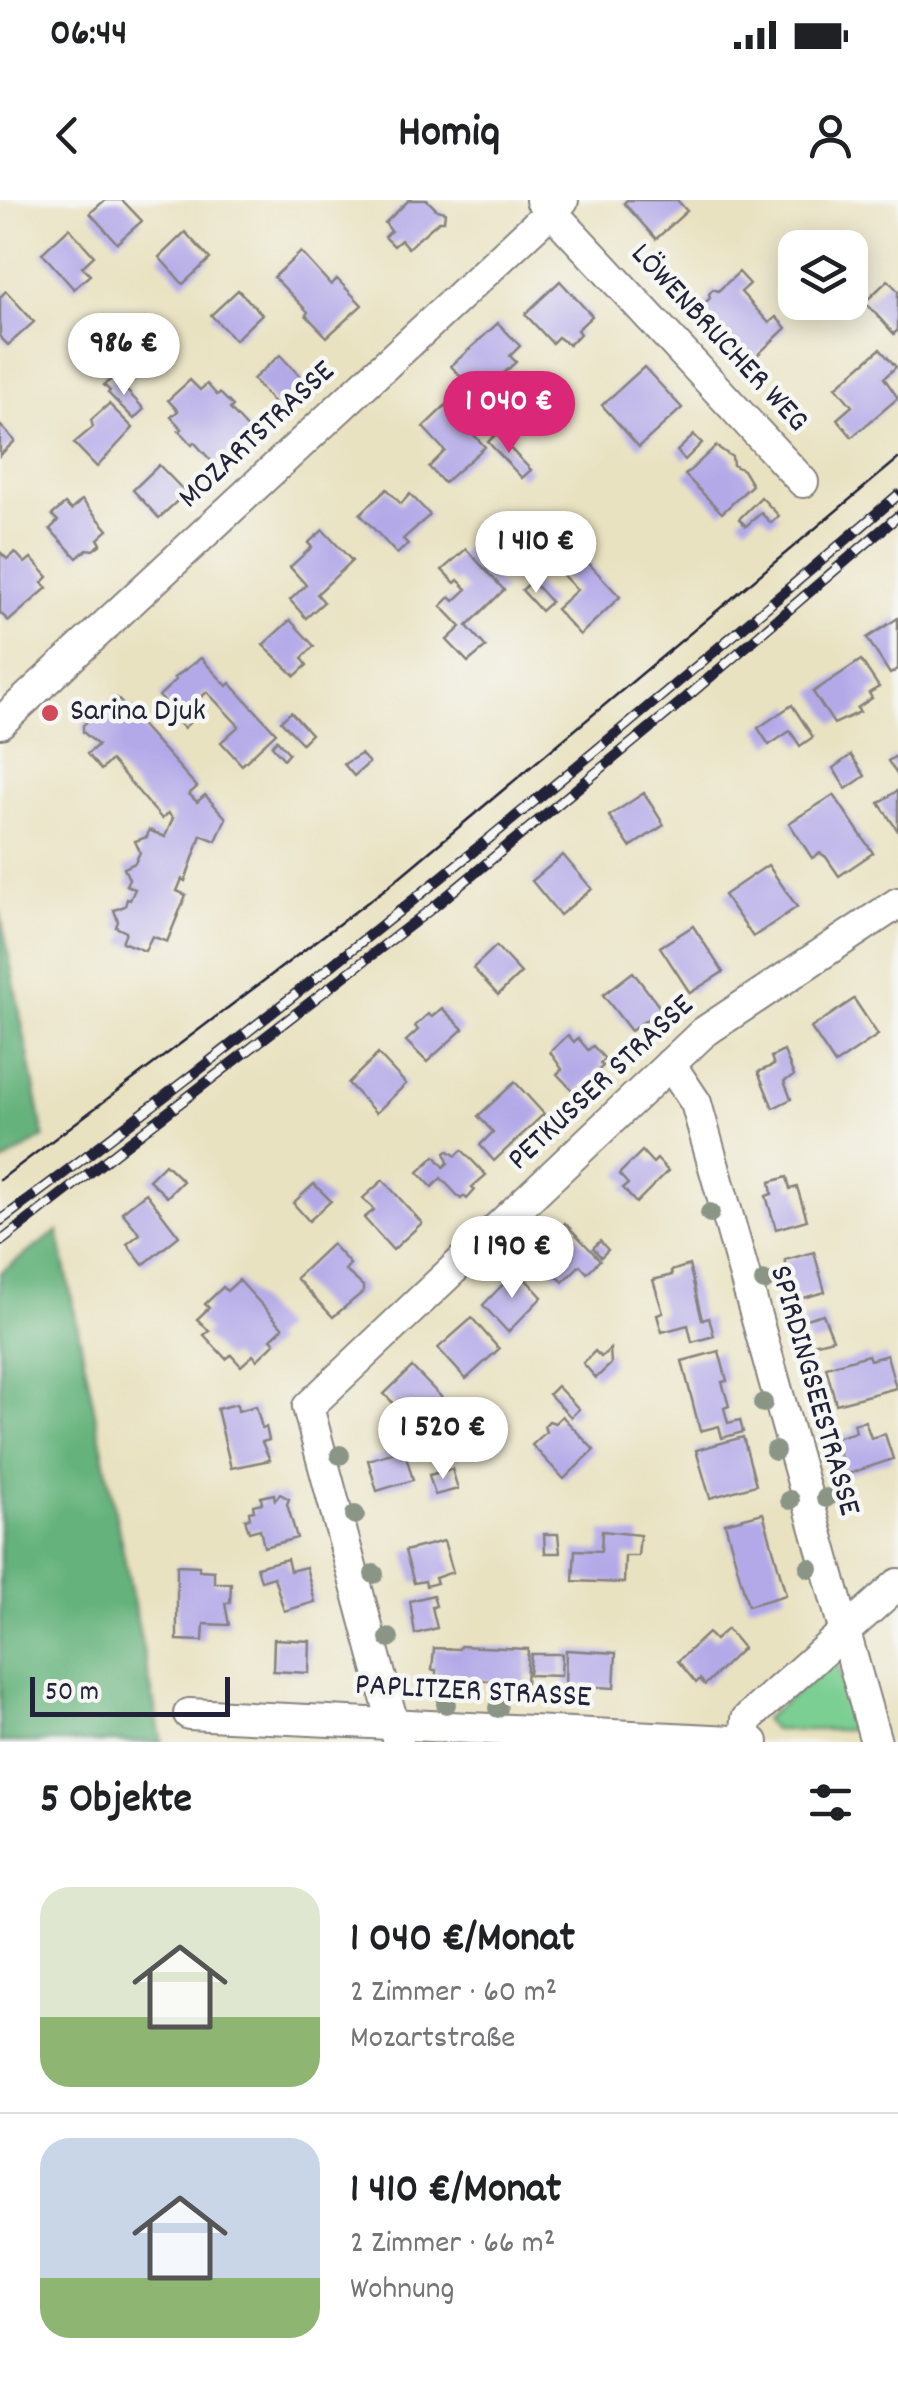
<!DOCTYPE html>
<html lang="de">
<head>
<meta charset="utf-8">
<style>
  :root { --surface:#fff; --page:#f2f2f2; --text:#202124; --muted:#757577; --line:#e0e0e0; --accent:#db2777 }
  body { margin:0; font-family:Dekko,sans-serif; background:var(--page); color:var(--text); height:100vh; display:flex; flex-direction:column; font-size:38px; white-space:nowrap }
  * { box-sizing:border-box; margin:0 }
  p { font-size:32px; color:var(--muted) }
  .icon { flex:none; width:55px; height:55px; fill:none; stroke:currentColor; stroke-width:2; stroke-linecap:round; stroke-linejoin:round }
  .map { position:relative; height:1542px; overflow:hidden }
  .side { display:flex; flex-direction:column; background:var(--surface); flex:1 }
  .side>* { flex:none }
  .fabs { position:absolute; left:778px; top:30px; display:grid; gap:20px }
  .fabs a { display:grid; place-items:center; width:90px; height:90px; border-radius:20px; background:var(--surface); box-shadow:0 5px 25px #0003; font-size:50px }
  .scale { position:absolute; left:30px; bottom:25px; width:200px; box-sizing:border-box; padding-left:10px; border:5px solid #22223b; border-top:0; font-size:28px; line-height:35px; white-space:nowrap; color:#22223b; -webkit-text-stroke:8px #f6f6f2; paint-order:stroke }
  .price { position:absolute; translate:-50% -85px; padding:0 22px; border-radius:35px; background:#fff; color:#222; font-size:32px; line-height:65px; filter:drop-shadow(0 2px 5px #0008) }
  .price::after { content:''; position:absolute; left:50%; top:60px; width:30px; height:22px; margin-left:-15px; background:inherit; clip-path:polygon(0 0,100% 0,50% 100%) }
  .price.current { background:var(--accent); color:#fff }
  ul { padding:0; list-style:none }
  li { display:flex; align-items:center; gap:30px; height:250px; padding:0 40px }
  li+li { border-top:2px solid var(--line) }
  li span { display:grid; place-items:center; flex:none; width:280px; height:200px; border-radius:30px; color:#555 }
  li>.icon { margin-inline-start:auto }
  span .icon { width:120px; height:120px; fill:#fffc; stroke-width:1 }
  li b { font-size:42px }
  h2 { display:flex; justify-content:space-between; align-items:center; height:120px; padding:0 40px; font-size:42px }
  .status { display:flex; justify-content:space-between; align-items:center; height:70px; padding:0 50px; background:var(--surface); direction:ltr }
  .status svg { height:28px; fill:currentColor }
  header { display:flex; justify-content:space-between; align-items:center; height:130px; padding:0 40px; background:var(--surface); font-size:45px; font-weight:700 }
  .map>svg:first-child { display:block }
  .green { fill:#7ccf92; stroke:#4f7866; stroke-width:2.5 }
  .forest { fill:#65b27c; stroke:#446a5c; stroke-width:2.5 }
  .building { fill:#b3a9e8 }
  .lines { fill:none; stroke-linecap:round; stroke-linejoin:round }
  .minor-casing { stroke:#86827e; stroke-width:34 }
  .minor { stroke:#fff; stroke-width:30 }
  .tram { stroke:#22223b; stroke-width:2.5 }
  .rail-casing { stroke:#22223b; stroke-width:11 }
  .rail { stroke:#f6f6f2; stroke-width:8; stroke-dasharray:22; stroke-linecap:butt }
  .tree { fill:#8a9586 }
  .poi-dot { fill:#d1495b; stroke:#f6f6f2; stroke-width:4 }
  .labels { text-anchor:middle; dominant-baseline:central; stroke-width:9; stroke-linejoin:round; paint-order:stroke }
  .street-label { font-size:32px; fill:#22223b; stroke:#f6f6f2 }
  .poi-label { font-size:32px; fill:#22223b; stroke:#f6f6f2; text-anchor:start }
</style>
</head>
<body>
<div class="status"><b>06:44</b><svg viewBox="0 0 49 12"><path d="M0 12V9h3v3zM5 12V6h3v6zM10 12V3h3v9zM15 12V0h3v12zM26 1h20v11H26zM47 4h2v5h-2z"/></svg></div>
<header><svg class="icon" aria-label="back" viewBox="0 0 24 24"><path d="M15 5l-7 7 7 7"/></svg>Homiq<svg class="icon" aria-label="person" viewBox="0 0 24 24"><circle cx="12" cy="8" r="4"/><path d="M4 21q1-7 8-7t8 7"/></svg></header>
<div class="map">
<svg width="898" height="1542" viewBox="0 0 898 1542">
  <rect width="100%" height="100%" fill="#f6f6f2"/>
  <filter id="ink" filterUnits="userSpaceOnUse"><feTurbulence type="fractalNoise" baseFrequency=".01" numOctaves="2"/><feDisplacementMap in="SourceGraphic" scale="20" xChannelSelector="R" yChannelSelector="G"/><feConvolveMatrix kernelMatrix="1 2 1 2 8 2 1 2 1" color-interpolation-filters="sRGB"/></filter>
  <filter id="wash" filterUnits="userSpaceOnUse"><feTurbulence type="fractalNoise" baseFrequency=".0048" numOctaves="4" result="noise"/><feDisplacementMap in="SourceGraphic" scale="40" xChannelSelector="R" yChannelSelector="G"/><feGaussianBlur stdDeviation="2.25" result="paint"/><feColorMatrix in="noise" values="0 0 0 0 0 0 0 0 0 0 0 0 0 0 0 0 0 1.4 0 .05"/><feComposite in="paint" operator="in"/></filter>
  <g filter="url(#wash)">
    <rect width="100%" height="100%" fill="#e9e2c1"/>
    <path class="green" d="M831,1463L838,1467L853,1516L849,1530H773L764,1519Z"/>
    <g class="forest">
      <path d="M0,711L44,937L0,964Z"/>
      <path d="M58,1031L161,1538L162,1542H0V1073Z"/>
    </g>
    <g id="blocks">
      <g class="building">
        <path d="M105,0H122L142,21L117,43L90,13Z"/>
        <path d="M409,0H427L437,10L445,12L444,21H439L408,48L401,40L394,46L385,37L391,31L385,23Z"/>
        <path d="M627,0H677L687,11L656,39L624,3Z"/>
        <path d="M69,28L94,56L82,67L90,75L74,89L42,53Z"/>
        <path d="M185,32L210,59L183,84L159,57Z"/>
        <path d="M301,52L331,85L337,79L362,105L327,137L306,115L308,112L274,77Z"/>
        <path d="M739,72L750,84L741,92L769,123L776,117L786,128L750,162L700,108L710,98L709,94L713,89L718,91Z"/>
        <path d="M888,80L898,91V130L894,134L865,102Z"/>
        <path d="M560,81L592,116L577,130L580,134L569,145L558,137L552,143L525,114Z"/>
        <path d="M238,90L262,114L235,140L211,115Z"/>
        <path d="M6,91L34,122L8,145L0,137V97Z"/>
        <path d="M498,123L520,146L510,156L516,162L479,196L451,166Z"/>
        <path d="M880,149L896,167L884,178L898,198L852,237L837,219L852,206L836,187Z"/>
        <path d="M280,155L305,182L277,207L253,179Z"/>
        <path d="M644,167L682,208L639,247L602,205Z"/>
        <path d="M114,177L144,209L134,219L108,193L110,191L104,185Z"/>
        <path d="M190,180L200,190L207,184L217,195L220,193L233,206L230,209L251,232L237,245L232,244L229,251L215,265L194,242L192,245L179,231L182,229L171,217L178,211L168,200Z"/>
        <path d="M109,204L133,228L97,267L74,243L93,227L91,220Z"/>
        <path d="M446,205L485,247L444,283L429,267L445,251L423,227Z"/>
        <path d="M0,225L15,241L0,255Z"/>
        <path d="M496,234L531,270L522,278L488,242Z"/>
        <path d="M694,235L702,243L685,260L677,251Z"/>
        <path d="M716,246L732,257L733,265L743,270L752,285L722,313L685,275Z"/>
        <path d="M159,265L186,293L159,318L133,290Z"/>
        <path d="M387,289L401,304L410,294L430,315L403,339L408,344L397,354L360,314Z"/>
        <path d="M761,297L779,316L771,323L761,313L746,326L739,319Z"/>
        <path d="M82,300L108,330L98,339L101,344L93,350L87,349L77,358L50,329L58,321L52,315L65,304L71,310Z"/>
        <path d="M323,330L352,361L317,394L324,402L306,418L290,400L306,385L290,367L312,347L308,343Z"/>
        <path d="M466,349L504,390L467,426L486,447L468,462L447,440L461,427L441,406L450,397L454,401L467,389L458,380L455,383L442,370Z"/>
        <path d="M0,352L7,359L15,352L25,363L31,358L48,377L42,383L47,388L9,421L0,413Z"/>
        <path d="M579,353L620,397L580,435L556,409L577,390L559,371Z"/>
        <path d="M532,381L551,402L541,411L522,390Z"/>
        <path d="M898,418V469L890,474L867,438Z"/>
        <path d="M290,420L314,446L302,458L307,465L295,476L263,445Z"/>
        <path d="M201,458L227,486L230,483L276,533L242,565L221,542L239,526L207,492L193,504L197,509L188,517L191,521L184,528L175,519L178,516L159,496L176,480L174,478Z"/>
        <path d="M861,460L879,487L869,493L872,498L857,508L860,512L834,524L813,492Z"/>
        <path d="M117,498L129,511L134,507L141,515L137,520L197,587L189,594L197,602L205,595L226,618L216,641L201,635L185,681L182,679L177,691L186,695L167,742L152,736L145,751L122,742L126,732L116,727L118,721L114,710L125,706L127,699L130,700L135,689L126,685L129,679L124,668L135,663L140,652L135,641L147,637L149,630L165,637L173,618L168,613L162,619L111,560L101,570L87,554L98,545L83,532V525Z"/>
        <path d="M792,505L813,537L800,546L790,531L769,545L758,528Z"/>
        <path d="M291,512L311,534L302,543L281,521Z"/>
        <path d="M277,540L289,553L284,559L272,546Z"/>
        <path d="M361,554L369,563L354,576L344,564Z"/>
        <path d="M851,555L865,576L846,589L833,568Z"/>
        <path d="M898,555V576L888,561Z"/>
        <path d="M898,590V631L879,603Z"/>
        <path d="M644,593L664,625L630,647L609,616Z"/>
        <path d="M834,595L873,653L839,676L826,657L820,653L812,658L789,623Z"/>
        <path d="M563,655L592,689L560,715L532,681Z"/>
        <path d="M768,665L797,707L753,737L724,695Z"/>
        <path d="M693,726L723,772L690,793L660,747Z"/>
        <path d="M496,746L521,773L498,795L473,768Z"/>
        <path d="M633,772L661,809L631,831L603,795Z"/>
        <path d="M854,799L878,835L835,864L811,828Z"/>
        <path d="M442,808L463,829L427,862L406,841L418,830L415,826L428,814L432,817Z"/>
        <path d="M568,835L574,842L578,838L588,850L593,846L605,859L600,863L603,866L575,893L557,874L562,869L550,852Z"/>
        <path d="M784,851L794,876L784,881L791,899L773,908L758,872L774,865L771,857Z"/>
        <path d="M378,854L406,884L376,913L348,883Z"/>
        <path d="M515,882L544,914L494,961L480,945L493,932L478,916Z"/>
        <path d="M462,950L486,975L472,987L475,990L467,999L464,996L461,999L441,978L432,987L418,972L435,956L444,967L448,963L445,952L449,951L456,956Z"/>
        <path d="M642,951L653,963L657,959L668,971L636,1003L623,988L628,984L619,974Z"/>
        <path d="M165,964L183,981L167,997L149,980Z"/>
        <path d="M787,977L790,989L797,987L807,1020L776,1029L766,996L772,994L770,982Z"/>
        <path d="M383,980L422,1023L393,1050L364,1018L374,1010L363,998Z"/>
        <path d="M314,984L331,1001L309,1021L293,1003Z"/>
        <path d="M146,993L179,1036L143,1065L127,1044L140,1034L122,1012Z"/>
        <path d="M565,1023L600,1060L587,1073L580,1065L563,1082L534,1052L549,1038L552,1041Z"/>
        <path d="M600,1041L608,1050L601,1057L593,1048Z"/>
        <path d="M332,1044L350,1064L345,1070L363,1086V1092L333,1117L296,1078Z"/>
        <path d="M814,1052L825,1092L796,1100L785,1060Z"/>
        <path d="M689,1065L702,1120L709,1118L714,1136L692,1142L688,1125L662,1132L657,1115L663,1113L653,1080L672,1075L671,1071Z"/>
        <path d="M517,1070L542,1097L508,1132L483,1105Z"/>
        <path d="M239,1080L283,1128L271,1139L275,1143L257,1160L253,1155L241,1166L231,1155L226,1159L204,1135L209,1131L197,1119L209,1108L205,1104L223,1087L227,1091Z"/>
        <path d="M823,1114L833,1139L809,1145L802,1120Z"/>
        <path d="M472,1118L499,1149L466,1179L438,1148Z"/>
        <path d="M610,1149L611,1164L596,1178L583,1163L595,1151L601,1157Z"/>
        <path d="M719,1151L727,1181L722,1182L729,1206L724,1208L728,1223L740,1220L743,1232L722,1238L719,1226L700,1231L682,1161Z"/>
        <path d="M868,1155L870,1160L887,1155L896,1188L836,1204L826,1167Z"/>
        <path d="M412,1167L443,1199L426,1213L421,1210L411,1220L384,1194Z"/>
        <path d="M557,1186L579,1209L571,1217L549,1194Z"/>
        <path d="M237,1204L238,1211L256,1206L262,1228L266,1227L269,1240L262,1242L270,1260L231,1268L217,1209Z"/>
        <path d="M562,1216L594,1250L564,1279L532,1245L546,1232L544,1226L549,1221L555,1223Z"/>
        <path d="M865,1221L871,1238L885,1234L893,1259L845,1275L835,1238L856,1232L854,1224Z"/>
        <path d="M485,1233L490,1241L483,1248L476,1240Z"/>
        <path d="M743,1237L756,1285L710,1298L696,1250Z"/>
        <path d="M404,1249L413,1280L377,1291L368,1260Z"/>
        <path d="M452,1269L458,1289L435,1295L429,1275Z"/>
        <path d="M274,1294L275,1300L280,1294L289,1299L287,1304L297,1338L264,1347L260,1329L249,1332L245,1319L250,1318L249,1312L254,1311L253,1305L262,1303L261,1297Z"/>
        <path d="M763,1313L786,1395L748,1406L725,1323Z"/>
        <path d="M602,1331L640,1335L638,1356H625L624,1383L573,1381L575,1350L601,1351Z"/>
        <path d="M544,1334H558L560,1353H545Z"/>
        <path d="M444,1341L453,1372L435,1378L437,1383L426,1386L425,1381L414,1383L405,1351Z"/>
        <path d="M287,1359L290,1371L306,1367L315,1402L284,1411L274,1377L261,1381L257,1367Z"/>
        <path d="M177,1365L199,1366V1370L214,1371V1383H231L230,1403H225L229,1425L204,1424L203,1441L177,1440Z"/>
        <path d="M433,1395L436,1406L432,1407L437,1428L415,1434L410,1401Z"/>
        <path d="M727,1429L743,1448L705,1485L700,1479L696,1483L678,1461L708,1433L715,1440Z"/>
        <path d="M274,1439L310,1441L309,1473L273,1471Z"/>
        <path d="M460,1446L528,1449L526,1483L436,1478V1470H432L434,1448L459,1449Z"/>
        <path d="M566,1450L616,1453L614,1488L565,1485Z"/>
        <path d="M531,1454H562L561,1476L529,1475Z"/>
      </g>
    </g>
  </g>
  <g filter="url(#ink)">
    <use href="#blocks" fill-opacity="0" stroke="#86827e" stroke-width="2.5"/>
    <g class="lines">
      <g class="minor-casing">
        <g id="minor">
          <path d="M541,0L803,282"/>
          <path d="M0,523L563,0"/>
          <path d="M670,864L696,903L876,1542"/>
          <path d="M189,1514L753,1542"/>
          <path d="M745,1541L747,1519L898,1384"/>
          <path d="M398,1542L308,1207L704,832L898,703"/>
        </g>
      </g>
      <use href="#minor" class="minor"/>
      <path class="tram" d="M0,980L385,689L898,259"/>
      <g class="rail-casing">
        <g id="rail">
          <path d="M0,1021C309,791 606,546 898,295"/>
          <path d="M0,1042L435,706L680,503L898,316"/>
        </g>
      </g>
      <use href="#rail" class="rail"/>
    </g>
    <g class="tree">
      <circle cx="710" cy="1013" r="10"/>
      <circle cx="764" cy="1081" r="10"/>
      <circle cx="763" cy="1203" r="10"/>
      <circle cx="461" cy="1216" r="10"/>
      <circle cx="775" cy="1251" r="10"/>
      <circle cx="340" cy="1255" r="10"/>
      <circle cx="826" cy="1298" r="10"/>
      <circle cx="790" cy="1300" r="10"/>
      <circle cx="355" cy="1315" r="10"/>
      <circle cx="809" cy="1368" r="10"/>
      <circle cx="374" cy="1374" r="10"/>
      <circle cx="389" cy="1438" r="10"/>
      <circle cx="446" cy="1504" r="10"/>
      <circle cx="498" cy="1508" r="10"/>
    </g>
  </g>
  <circle class="poi-dot" cx="50" cy="513" r="10"/>
  <g class="labels">
    <g class="street-label">
      <text transform="translate(718 139) rotate(47)">LÖWENBRUCHER WEG</text>
      <text transform="translate(258 236) rotate(-43)">MOZARTSTRASSE</text>
      <text transform="translate(602 884) rotate(-43)">PETKUSSER STRASSE</text>
      <text transform="translate(813 1191) rotate(74)">SPIRDINGSEESTRASSE</text>
      <text transform="translate(473 1493) rotate(3)">PAPLITZER STRASSE</text>
    </g>
    <g class="poi-label">
      <text x="70" y="513">Sarina Djuk</text>
    </g>
  </g>
</svg>
<div class="fabs">
<a><svg class="icon" aria-label="layers" viewBox="0 0 24 24"><path d="M12 4l9 5-9 5-9-5zM3 14l9 5 9-5"/></svg></a>
</div>
<div class="scale">50 m</div>
<b class="price" style="left:124px;top:198px">986 €</b>
<b class="price current" style="left:509px;top:256px">1 040 €</b>
<b class="price" style="left:536px;top:396px">1 410 €</b>
<b class="price" style="left:512px;top:1101px">1 190 €</b>
<b class="price" style="left:443px;top:1282px">1 520 €</b>
</div>
<section class="side">
<h2>5 Objekte<svg class="icon" aria-label="filters" viewBox="0 0 24 24"><path d="M4 7h16M4 17h16"/><circle cx="9" cy="7" r="2"/><circle cx="15" cy="17" r="2"/></svg></h2>
<ul>
<li><span style="background:linear-gradient(#dfe7d0 65%,#8fb573 0)"><svg class="icon" aria-label="home" viewBox="0 0 24 24"><path d="M3 11l9-7 9 7M6 9v11h12V9"/></svg></span><div><b>1 040 €/Monat</b><p>2 Zimmer · 60 m²</p><p>Mozartstraße</p></div></li>
<li><span style="background:linear-gradient(#c9d6e8 70%,#8fb573 0)"><svg class="icon" aria-label="home" viewBox="0 0 24 24"><path d="M3 11l9-7 9 7M6 9v11h12V9"/></svg></span><div><b>1 410 €/Monat</b><p>2 Zimmer · 66 m²</p><p>Wohnung</p></div></li>
</ul>
</section>
</body>
</html>
